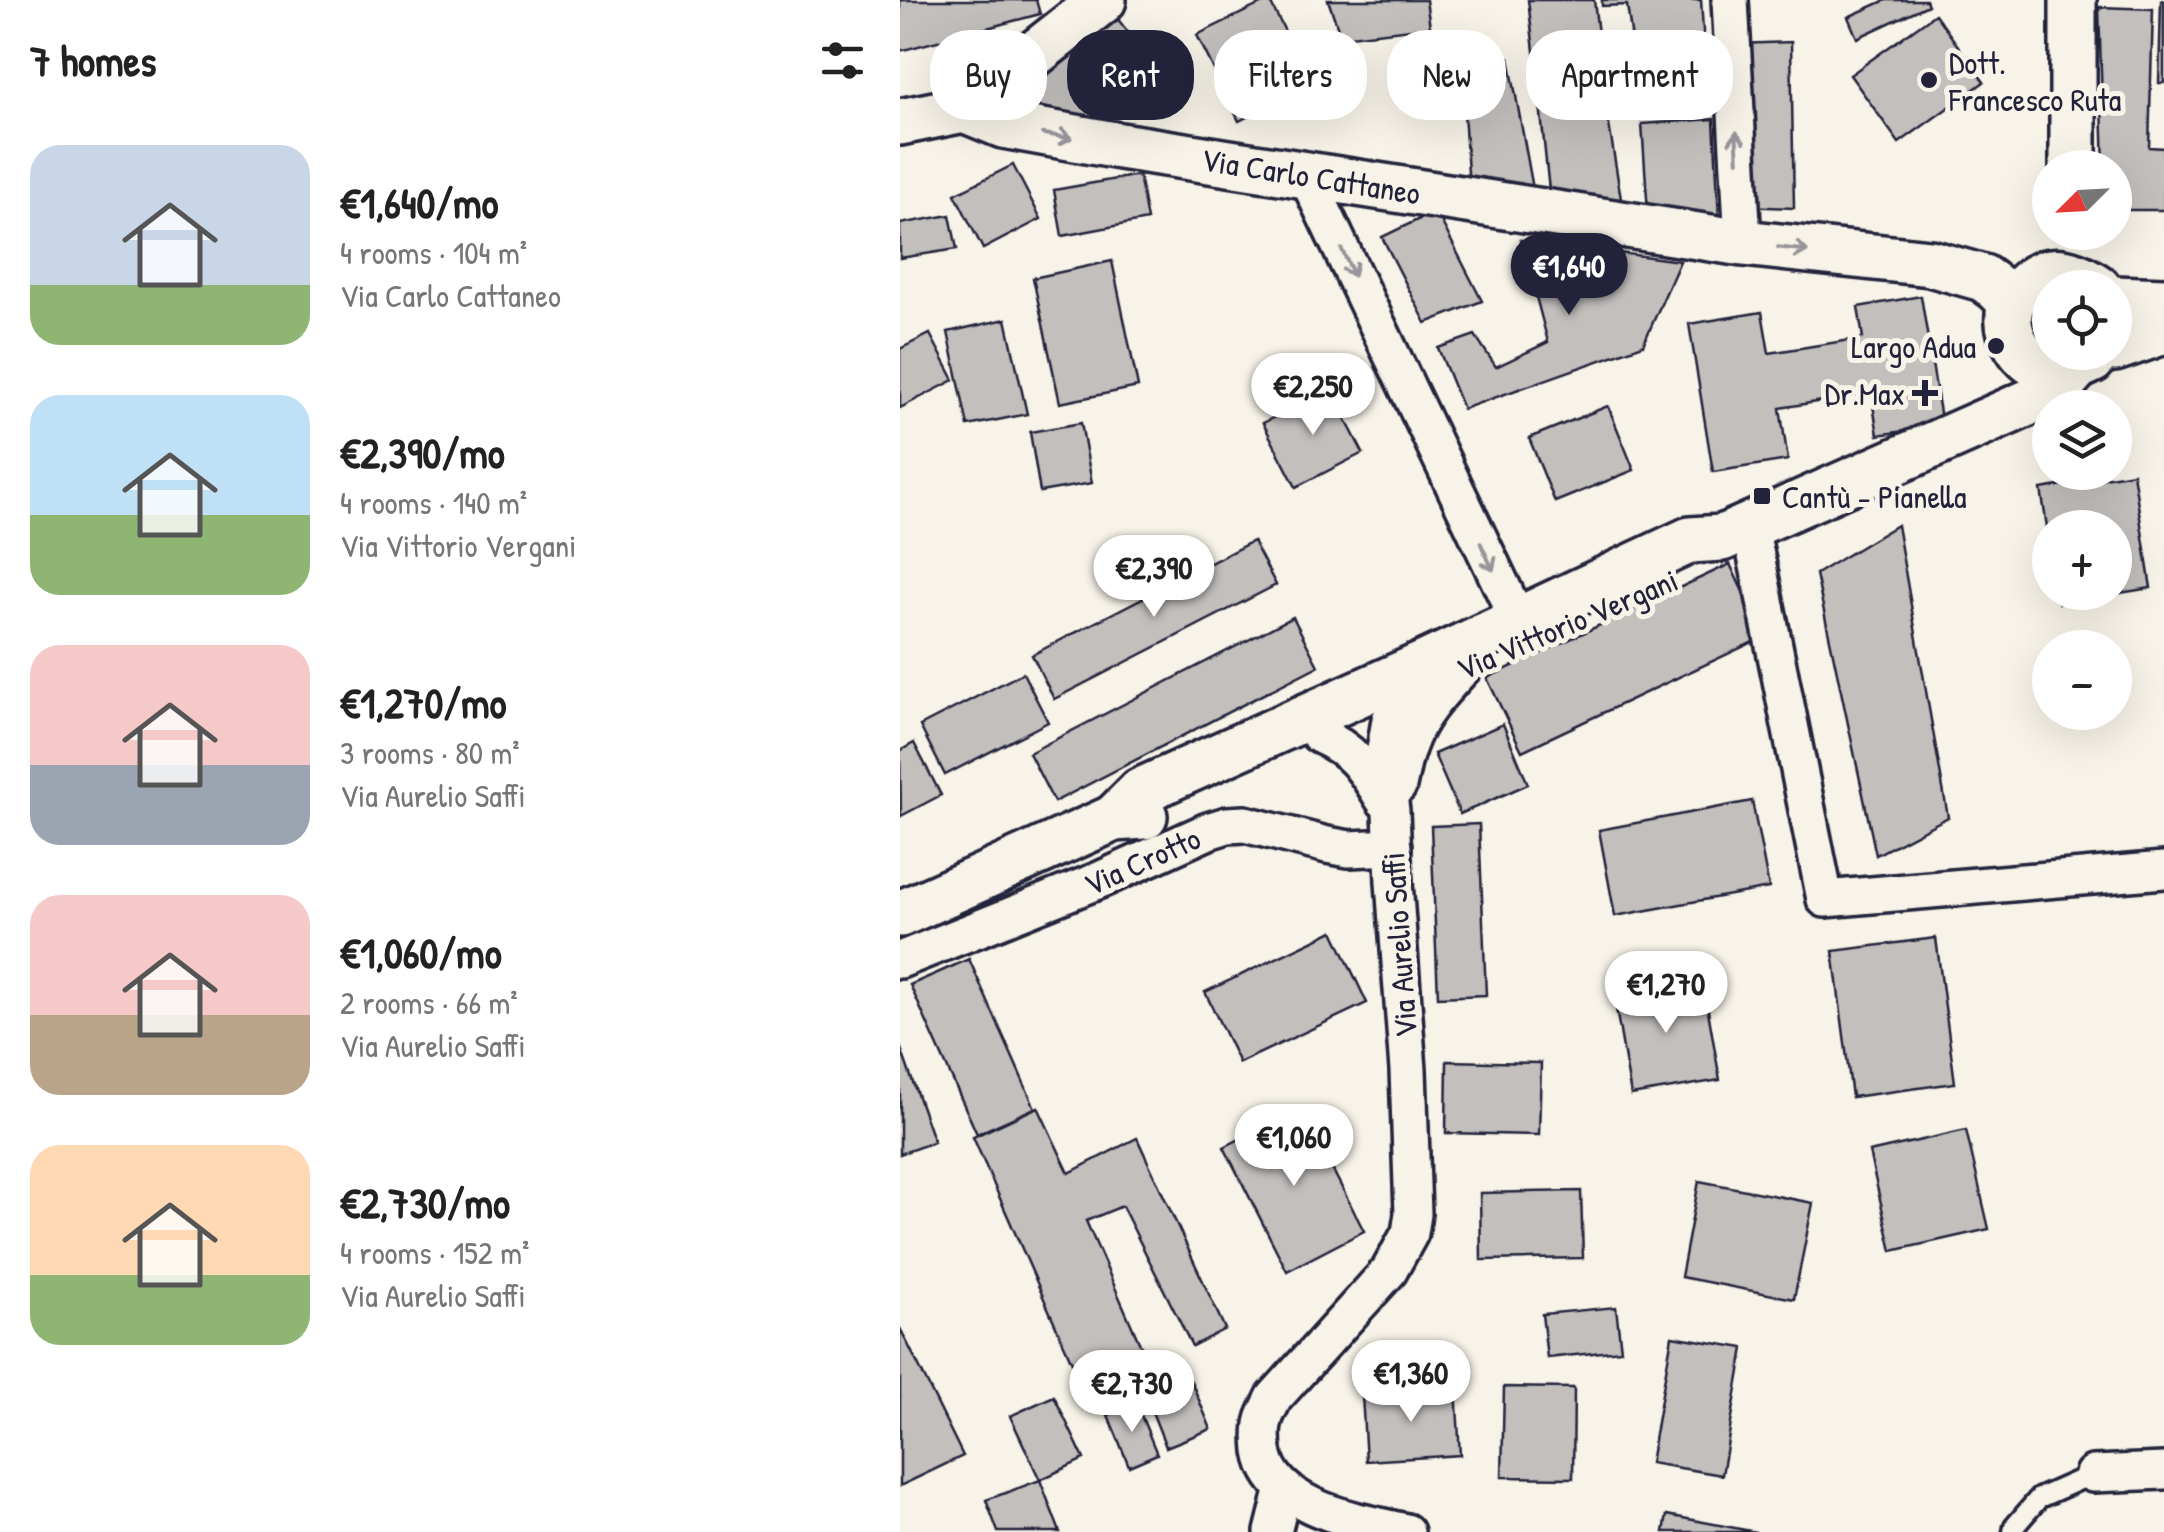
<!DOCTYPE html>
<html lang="en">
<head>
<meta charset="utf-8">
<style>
  :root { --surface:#fff; --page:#f2f2f2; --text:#222; --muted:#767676; --accent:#22223b }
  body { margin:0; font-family:"Patrick Hand",sans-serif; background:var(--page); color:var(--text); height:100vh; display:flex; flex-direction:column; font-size:38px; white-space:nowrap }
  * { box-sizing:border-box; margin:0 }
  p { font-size:32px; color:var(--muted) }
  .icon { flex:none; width:55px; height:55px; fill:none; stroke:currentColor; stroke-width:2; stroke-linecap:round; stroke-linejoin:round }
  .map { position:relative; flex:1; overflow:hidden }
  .panel { display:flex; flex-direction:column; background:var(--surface); width:900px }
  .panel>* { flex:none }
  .banner { position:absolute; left:30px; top:30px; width:950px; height:90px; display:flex; gap:20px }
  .needle { width:65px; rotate:246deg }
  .tools { position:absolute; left:1132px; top:150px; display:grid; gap:20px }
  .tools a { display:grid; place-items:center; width:100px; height:100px; border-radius:50%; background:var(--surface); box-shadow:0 10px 40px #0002; font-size:50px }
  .price { position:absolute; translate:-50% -85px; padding:0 22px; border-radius:35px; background:#fff; color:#222; font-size:32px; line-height:65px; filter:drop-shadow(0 2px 5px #0008) }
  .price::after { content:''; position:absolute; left:50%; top:60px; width:30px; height:22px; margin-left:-15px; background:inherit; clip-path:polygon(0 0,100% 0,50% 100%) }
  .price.active { background:var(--accent); color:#fff }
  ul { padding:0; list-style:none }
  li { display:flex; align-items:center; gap:30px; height:250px; padding:0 30px }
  li span { display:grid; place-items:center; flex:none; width:280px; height:200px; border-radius:30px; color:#555 }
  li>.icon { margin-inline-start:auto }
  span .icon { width:120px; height:120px; fill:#fffc; stroke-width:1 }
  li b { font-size:42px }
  h2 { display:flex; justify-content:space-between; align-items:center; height:120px; padding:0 30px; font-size:42px }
  .pill { padding:0 35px; border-radius:40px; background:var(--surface); box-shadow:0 10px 40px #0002; font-size:35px; line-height:90px }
  .pill.active { background:var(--accent); color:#fff }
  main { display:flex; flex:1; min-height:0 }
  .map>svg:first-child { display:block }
  .building { fill:#c2bfbd; stroke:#22223b; stroke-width:2.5 }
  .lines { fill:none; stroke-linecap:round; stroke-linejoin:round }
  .service-casing { stroke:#22223b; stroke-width:25 }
  .minor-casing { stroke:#22223b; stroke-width:42 }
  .tertiary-casing { stroke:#22223b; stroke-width:52 }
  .service { stroke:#f7f3e8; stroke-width:18 }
  .minor { stroke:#f7f3e8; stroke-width:35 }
  .tertiary { stroke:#f7f3e8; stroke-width:45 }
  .oneway { stroke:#97959a }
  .poi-dot { fill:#22223b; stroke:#f7f3e8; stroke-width:4 }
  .labels { text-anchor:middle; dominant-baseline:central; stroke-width:10; stroke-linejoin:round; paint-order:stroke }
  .poi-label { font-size:32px; fill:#22223b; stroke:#f7f3e8; text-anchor:start }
  .street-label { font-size:32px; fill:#22223b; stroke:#f7f3e8 }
</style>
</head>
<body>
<main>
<section class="panel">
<h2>7 homes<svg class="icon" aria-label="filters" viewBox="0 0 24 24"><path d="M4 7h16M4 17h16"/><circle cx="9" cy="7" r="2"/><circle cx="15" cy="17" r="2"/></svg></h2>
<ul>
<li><span style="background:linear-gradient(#c9d6e8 70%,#8fb573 0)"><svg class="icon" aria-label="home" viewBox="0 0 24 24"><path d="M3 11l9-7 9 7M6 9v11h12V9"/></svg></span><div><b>€1,640/mo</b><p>4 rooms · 104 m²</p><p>Via Carlo Cattaneo</p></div></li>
<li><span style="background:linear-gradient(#bfe0f5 60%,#8fb573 0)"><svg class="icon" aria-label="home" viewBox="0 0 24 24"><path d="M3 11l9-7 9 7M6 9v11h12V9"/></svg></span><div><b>€2,390/mo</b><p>4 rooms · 140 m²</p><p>Via Vittorio Vergani</p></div></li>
<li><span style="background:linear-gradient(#f6c9c9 60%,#9aa5b1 0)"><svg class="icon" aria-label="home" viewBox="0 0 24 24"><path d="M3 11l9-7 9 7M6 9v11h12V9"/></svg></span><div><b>€1,270/mo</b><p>3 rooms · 80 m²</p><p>Via Aurelio Saffi</p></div></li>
<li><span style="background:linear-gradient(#f6c9c9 60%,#b9a48a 0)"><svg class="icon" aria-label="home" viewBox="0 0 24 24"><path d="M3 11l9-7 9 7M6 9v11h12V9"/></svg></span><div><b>€1,060/mo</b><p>2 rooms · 66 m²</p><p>Via Aurelio Saffi</p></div></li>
<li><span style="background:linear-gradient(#ffd9b3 65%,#8fb573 0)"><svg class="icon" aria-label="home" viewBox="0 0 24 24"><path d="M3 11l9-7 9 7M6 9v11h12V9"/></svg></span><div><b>€2,730/mo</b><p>4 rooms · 152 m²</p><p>Via Aurelio Saffi</p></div></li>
</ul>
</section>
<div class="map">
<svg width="1264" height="1532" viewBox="0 0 1264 1532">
  <rect width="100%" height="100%" fill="#f7f3e8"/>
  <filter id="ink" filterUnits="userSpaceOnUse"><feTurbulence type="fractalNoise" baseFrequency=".01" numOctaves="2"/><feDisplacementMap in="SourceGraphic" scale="20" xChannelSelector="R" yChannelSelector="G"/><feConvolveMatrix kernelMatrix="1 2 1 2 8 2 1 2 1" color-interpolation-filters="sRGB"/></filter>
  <g filter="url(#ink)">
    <g class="building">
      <path d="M0,0H136L140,14L0,51Z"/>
      <path d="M369,0L412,84L339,121L297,35Z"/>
      <path d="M428,0H526L530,27L441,37Z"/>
      <path d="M628,0H694L703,77L638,85Z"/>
      <path d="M702,0H801L804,46L733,47L727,5L702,6Z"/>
      <path d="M986,0H1026L1028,5L957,38L948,17Z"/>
      <path d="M1261,0H1264V83H1259Z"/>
      <path d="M1199,7L1253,9L1249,147L1264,148V210H1215V168H1204Z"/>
      <path d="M1035,14L1084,82L999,143L950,75Z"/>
      <path d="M217,18L261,75L186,133L117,120L106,100Z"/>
      <path d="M891,42L894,208L844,206L837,44Z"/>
      <path d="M589,49L609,58L634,194L569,188L560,51Z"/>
      <path d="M674,81L682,118L707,112L722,205L650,200L638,85Z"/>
      <path d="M814,119L819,219L748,213L742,124Z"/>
      <path d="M113,165L141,219L83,249L55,194Z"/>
      <path d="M239,175L247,220L162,236L154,190Z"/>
      <path d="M536,211L582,301L526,323L482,237Z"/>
      <path d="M50,215L57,249L0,258V224Z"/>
      <path d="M621,240L780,261L743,345L563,409L538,348L575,335L596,367L648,342Z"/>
      <path d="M212,261L238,387L160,403L133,278Z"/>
      <path d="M1021,296L1042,425L978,435L971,393L880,408L888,460L813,472L789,324L862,312L869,353L963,338L958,307Z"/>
      <path d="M106,319L127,414L68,426L48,332Z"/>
      <path d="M30,334L54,380L0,408V349Z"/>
      <path d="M430,389L463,453L396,487L363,423Z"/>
      <path d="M708,406L734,470L655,502L629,438Z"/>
      <path d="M181,423L192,483L140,492L130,432Z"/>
      <path d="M1233,473L1251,588L1159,603L1158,592H1215V528H1150V546L1141,489Z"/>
      <path d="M997,525L1048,817L976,855L916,574Z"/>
      <path d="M353,541L376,585L154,699L132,655Z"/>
      <path d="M830,564L864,637L622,751L587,678Z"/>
      <path d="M393,617L418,666L154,802L129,753Z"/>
      <path d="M123,673L148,722L45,775L20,726Z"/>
      <path d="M603,724L628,784L560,814L534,754Z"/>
      <path d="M14,743L41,795L1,816L0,751Z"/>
      <path d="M852,801L869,888L715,916L699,830Z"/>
      <path d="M579,824L586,995L538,997L531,826Z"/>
      <path d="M433,931L467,1003L339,1063L305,992Z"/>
      <path d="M1036,938L1055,1083L952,1097L933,951Z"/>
      <path d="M69,959L135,1108L77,1134L10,985Z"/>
      <path d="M802,976L820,1080L731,1095L713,991Z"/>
      <path d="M0,1046L34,1142L0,1154Z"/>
      <path d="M547,1061L641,1063L639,1135L546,1133Z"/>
      <path d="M138,1107L169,1173L237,1138L325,1329L292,1346L222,1206L186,1221L242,1349L177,1374L73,1137Z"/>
      <path d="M401,1108L464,1231L387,1271L324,1147Z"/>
      <path d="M1066,1130L1089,1229L992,1251L969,1152Z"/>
      <path d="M799,1181L913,1203L894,1299L781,1277Z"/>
      <path d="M681,1191L683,1258L581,1260L580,1193Z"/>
      <path d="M716,1307L721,1350L647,1358L642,1314Z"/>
      <path d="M0,1328L63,1456L0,1486Z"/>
      <path d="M772,1336L844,1348L822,1475L750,1463Z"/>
      <path d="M291,1381L311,1429L266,1447L247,1399Z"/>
      <path d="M604,1387L674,1388L673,1478L602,1477Z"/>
      <path d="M556,1389L560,1455L466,1461L462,1395Z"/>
      <path d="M154,1396L184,1459L140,1480L110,1416Z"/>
      <path d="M236,1403L257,1454L229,1466L208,1415Z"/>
      <path d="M140,1480L160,1532H98L86,1500Z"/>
      <path d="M767,1515L856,1532H764Z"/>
    </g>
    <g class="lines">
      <g class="service-casing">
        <path id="service" d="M1113,1532L1114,1527L1139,1498L1193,1474"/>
      </g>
      <g class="minor-casing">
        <g id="minor">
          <path d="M830,0L843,243"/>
          <path d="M406,175L618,620"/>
          <path d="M850,526L925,899L1264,870"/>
          <path d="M419,735C455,751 464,768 484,800"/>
          <path d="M498,786C501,773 503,759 508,746C519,714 542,691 564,667"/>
          <path d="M0,960L202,879L308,831L327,825L345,824L427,845L449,849L493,847"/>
          <path d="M1193,1474L1264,1471"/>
          <path d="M373,1532L384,1488"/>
          <path d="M506,1532C459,1521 372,1509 363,1451C362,1441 361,1430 364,1420C366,1413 371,1405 374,1398L489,1271L510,1233L513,1214L508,1070L494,882L491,811L484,756L490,720L508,682L524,665"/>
        </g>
      </g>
      <g class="tertiary-casing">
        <g id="tertiary">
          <path d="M64,109L203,0"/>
          <path d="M0,122L64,109L103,125L220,146L843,243L1030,263L1083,278L1097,288L1108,299L1110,306"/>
          <path d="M1173,168V0"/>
          <path d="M1215,299L1264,301"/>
          <path d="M1215,348L1264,331"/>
          <path d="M1192,360C1178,367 1163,373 1147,369C1122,362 1104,334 1110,308C1112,300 1117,294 1122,289C1147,262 1172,270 1198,288"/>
          <path d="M214,818L241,791L525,664L790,540L822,538L1148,394L1161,385L1177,367"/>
          <path d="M0,914L214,818L244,816"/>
        </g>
      </g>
      <use href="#service" class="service"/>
      <use href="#minor" class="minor"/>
      <use href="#tertiary" class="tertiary"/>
    </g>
    <defs><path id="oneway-shaft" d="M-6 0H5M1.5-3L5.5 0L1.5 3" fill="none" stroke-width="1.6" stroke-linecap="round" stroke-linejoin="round" transform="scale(2.5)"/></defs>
    <g class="oneway">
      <use href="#oneway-shaft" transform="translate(157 136) rotate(9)"/>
      <use href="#oneway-shaft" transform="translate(837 146) rotate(-93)"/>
      <use href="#oneway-shaft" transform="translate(893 249) rotate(7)"/>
      <use href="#oneway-shaft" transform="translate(448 263) rotate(65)"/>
      <use href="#oneway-shaft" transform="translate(587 557) rotate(65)"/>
    </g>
  </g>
  <g class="poi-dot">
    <circle cx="1029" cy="80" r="10"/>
    <circle cx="1096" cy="346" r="10"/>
    <path d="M1020 378h10v10h10v10h-10v10h-10v-10h-10v-10h10z"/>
    <rect x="852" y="486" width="20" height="20" rx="5"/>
  </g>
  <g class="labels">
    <g class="poi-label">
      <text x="1049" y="62">Dott.<tspan x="1049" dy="37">Francesco Ruta</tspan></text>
      <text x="1076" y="346" text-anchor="end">Largo Adua</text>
      <text x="1005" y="393" text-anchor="end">Dr.Max</text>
      <text x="882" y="496">Cantù - Pianella</text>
    </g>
    <g class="street-label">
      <text transform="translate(411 176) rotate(9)">Via Carlo Cattaneo</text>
      <text transform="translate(667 624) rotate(-23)">Via Vittorio Vergani</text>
      <text transform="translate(242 861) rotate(-24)">Via Crotto</text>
      <text transform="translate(499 945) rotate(-94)">Via Aurelio Saffi</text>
    </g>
  </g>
</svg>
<div class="tools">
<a><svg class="needle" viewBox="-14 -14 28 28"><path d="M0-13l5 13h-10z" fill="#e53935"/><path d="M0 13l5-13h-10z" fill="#767676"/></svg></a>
<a><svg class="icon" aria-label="locate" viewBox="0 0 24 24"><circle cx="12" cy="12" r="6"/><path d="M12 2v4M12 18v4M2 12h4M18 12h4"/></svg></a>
<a><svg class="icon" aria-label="layers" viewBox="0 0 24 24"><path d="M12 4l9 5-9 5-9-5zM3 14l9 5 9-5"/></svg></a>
<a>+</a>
<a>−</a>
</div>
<b class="price active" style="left:669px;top:318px">€1,640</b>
<b class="price" style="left:413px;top:438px">€2,250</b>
<b class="price" style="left:254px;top:620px">€2,390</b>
<b class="price" style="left:766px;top:1036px">€1,270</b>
<b class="price" style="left:394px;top:1189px">€1,060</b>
<b class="price" style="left:511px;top:1425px">€1,360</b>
<b class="price" style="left:232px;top:1435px">€2,730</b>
<div class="banner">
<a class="pill">Buy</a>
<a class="pill active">Rent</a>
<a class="pill">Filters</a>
<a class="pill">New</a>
<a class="pill">Apartment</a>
</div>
</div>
</main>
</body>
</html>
